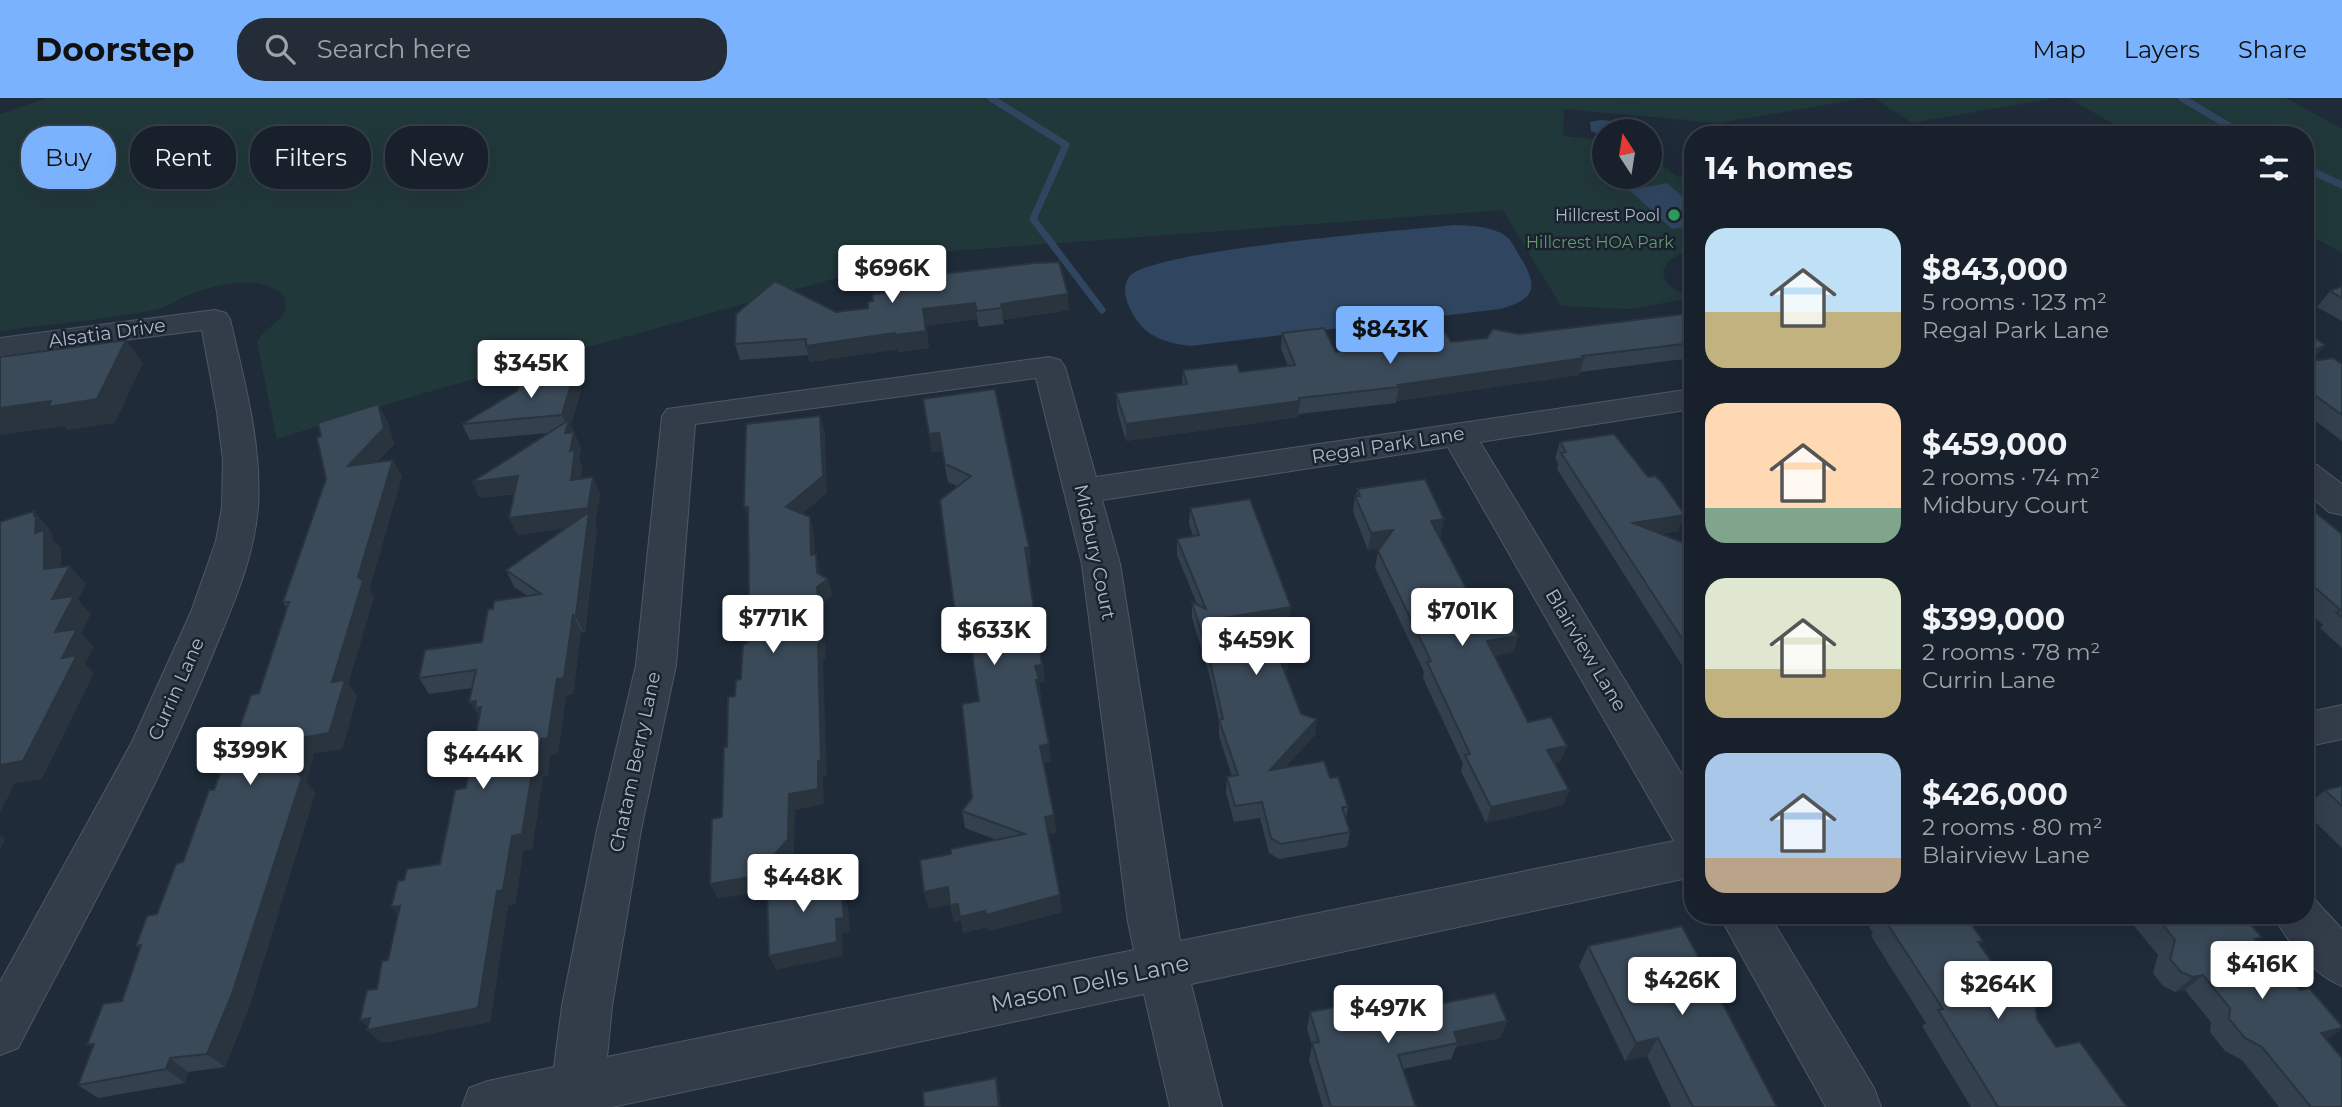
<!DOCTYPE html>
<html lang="en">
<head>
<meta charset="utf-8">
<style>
  :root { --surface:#17202b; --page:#242d37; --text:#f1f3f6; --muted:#9ea3a9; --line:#363e47; --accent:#7bb2fd }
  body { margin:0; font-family:Montserrat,sans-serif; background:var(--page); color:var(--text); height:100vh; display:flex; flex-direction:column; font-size:26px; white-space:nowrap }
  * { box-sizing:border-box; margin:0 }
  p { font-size:23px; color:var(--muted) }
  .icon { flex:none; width:38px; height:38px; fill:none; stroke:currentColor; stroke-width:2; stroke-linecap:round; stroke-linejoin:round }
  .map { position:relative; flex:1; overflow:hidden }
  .panel { position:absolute; left:1684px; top:28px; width:630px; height:798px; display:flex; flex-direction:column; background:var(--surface); border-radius:28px; box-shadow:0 7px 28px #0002,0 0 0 2px var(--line) }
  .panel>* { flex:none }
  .top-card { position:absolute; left:21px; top:28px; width:665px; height:63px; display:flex; gap:14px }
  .needle { width:46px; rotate:348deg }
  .controls { position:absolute; left:1592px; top:21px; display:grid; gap:14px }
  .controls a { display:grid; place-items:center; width:70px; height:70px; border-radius:50%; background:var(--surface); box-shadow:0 7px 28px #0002,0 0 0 2px var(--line); font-size:35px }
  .price { position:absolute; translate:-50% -60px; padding:0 16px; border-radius:7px; background:#fff; color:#222; font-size:23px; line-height:46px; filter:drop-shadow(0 2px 4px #0008) }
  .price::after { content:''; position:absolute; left:50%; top:42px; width:21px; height:16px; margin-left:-10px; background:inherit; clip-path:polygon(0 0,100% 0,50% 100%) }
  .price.current { background:var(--accent); color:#111 }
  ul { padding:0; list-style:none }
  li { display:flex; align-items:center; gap:21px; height:175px; padding:0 21px }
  li span { display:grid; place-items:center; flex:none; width:196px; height:140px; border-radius:21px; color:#555 }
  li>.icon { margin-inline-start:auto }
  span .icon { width:84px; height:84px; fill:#fffc; stroke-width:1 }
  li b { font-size:30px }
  h2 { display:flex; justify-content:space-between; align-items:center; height:84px; padding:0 21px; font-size:30px }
  .tag { padding:0 24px; border-radius:28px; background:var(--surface); box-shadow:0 7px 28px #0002,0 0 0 2px var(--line); font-size:24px; line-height:63px }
  .tag.current { background:var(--accent); color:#111 }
  header { display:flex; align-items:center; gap:42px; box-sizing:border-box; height:98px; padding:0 35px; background:var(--accent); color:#111 }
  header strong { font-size:33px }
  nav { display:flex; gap:38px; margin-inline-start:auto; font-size:24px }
  .search { width:490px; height:63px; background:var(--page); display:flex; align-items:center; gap:18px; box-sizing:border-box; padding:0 24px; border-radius:28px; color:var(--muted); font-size:26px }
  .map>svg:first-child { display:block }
  .green { fill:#21383a }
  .water { fill:#304660 }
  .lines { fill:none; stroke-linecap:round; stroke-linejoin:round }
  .stream { stroke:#304660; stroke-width:7 }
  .minor-casing { stroke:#4e5864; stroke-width:2 }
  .minor { fill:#333d4a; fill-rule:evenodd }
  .wall { fill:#33404d }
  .shaded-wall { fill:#29343e }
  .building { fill:#3b4a59; stroke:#29343e; stroke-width:2 }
  .leisure-dot { fill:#2e9e5b; stroke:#19222e; stroke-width:2.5 }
  .labels { text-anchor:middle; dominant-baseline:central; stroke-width:5; stroke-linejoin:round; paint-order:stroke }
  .far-poi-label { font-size:16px; fill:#adb8c6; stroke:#19222e; text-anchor:end }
  .far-park-label { font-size:16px; fill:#64986e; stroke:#19222e }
  .street-label { font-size:19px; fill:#adb8c6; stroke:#19222e }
  .near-street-label { font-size:23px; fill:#adb8c6; stroke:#19222e }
</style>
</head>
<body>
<header>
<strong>Doorstep</strong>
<div class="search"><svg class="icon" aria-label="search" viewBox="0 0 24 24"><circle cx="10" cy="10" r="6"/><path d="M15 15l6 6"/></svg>Search here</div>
<nav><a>Map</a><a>Layers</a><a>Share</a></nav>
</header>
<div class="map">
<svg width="2342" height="1009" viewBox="0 0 2342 1009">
  <rect width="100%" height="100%" fill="#1f2b39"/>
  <g class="green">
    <path d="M46,0H1867L1719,25L1564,11L1563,38L1605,42V79H1650V56L1676,78L1692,81V154C1673,155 1651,172 1672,189C1678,194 1685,197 1692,200L1630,211L1561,208L1503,112L926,155L431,293L277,341L257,245C263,227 293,223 284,198C262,174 214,187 188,197C176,202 166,210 154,212C103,222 51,226 0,233V16Z"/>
    <path d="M1874,0H2056L1912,25Z"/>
    <path d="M2068,0H2286L2342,31V155L2305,134V37H2133Z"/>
  </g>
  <g class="water">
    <path d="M1600,22C1614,24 1637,21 1646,33H1605V38L1591,33L1590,24Z"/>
    <path d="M1667,85L1692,107V128L1672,131L1629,92Z"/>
    <path d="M1455,127C1472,128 1493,128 1507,139C1513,144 1517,155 1522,162C1540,192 1532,202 1500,211L1190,248C1169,245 1151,241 1138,224C1130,212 1119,193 1129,179C1148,152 1408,132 1455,127Z"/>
  </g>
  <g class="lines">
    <g class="stream">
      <path d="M991,0L1066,47L1033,121L1102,212"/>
      <path d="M2182,0L2244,37"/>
      <path d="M2305,70L2342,87"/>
    </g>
    <g class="minor-casing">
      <g id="minor">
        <path d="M215,212L226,215L230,221C244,282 262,346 258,409C254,463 229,516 209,565C154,698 84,823 18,950L0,957V884L132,644L191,514L216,443L222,409L223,362L217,314L202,232L0,258V240Z"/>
        <path d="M1049,259L1060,262L1065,269L1096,379L1692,291V311L1480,344L1692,693V779L1191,886L1222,1009H1170L1144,896L612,1009H462L469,990L488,983L554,969L562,908L597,732L636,567L662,318L667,311ZM1036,280L1082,466L1128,824L1134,852L607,959L612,908L641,732L676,567L695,326ZM1448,349L1674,743L1180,843L1120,466L1102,402Z"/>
        <path d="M2305,364L2317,367L2342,386V417L2329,414L2305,393Z"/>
        <path d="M2342,607V641L2305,649V615Z"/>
        <path d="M2305,798L2315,802L2342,831V888C2314,877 2287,845 2274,817H2305Z"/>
        <path d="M1719,817H1769L1874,990L1881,1009H1826Z"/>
      </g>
    </g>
    <use href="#minor" class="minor"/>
  </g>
  <g class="wall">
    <path d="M2342,188V223L2317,209L2330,193Z"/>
    <path d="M868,204L1069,212L1003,222L1004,226L979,229L977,221L926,228L929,250L898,254V251L810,264L808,257L740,262L735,246L836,214L868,210Z"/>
    <path d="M1692,215V260L1580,274L1579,277L1396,303V305L1299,316L1298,319L1126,343L1117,312L1116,295L1182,286L1183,272L1240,274L1288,268L1281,251L1282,235L1336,254L1393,246L1413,242L1414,239L1451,244Z"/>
    <path d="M2305,233L2311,263L2342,266V343L2305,315Z"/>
    <path d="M581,292L571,327L581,351L579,361L582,369L581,381L600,396L595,426L597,430L585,533L584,535L581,533L573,596L566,597L558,655L550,657L548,678H543L532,751L523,753L515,806L508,807L490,924L382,945L367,932L368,929L360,922L377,891L388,862L404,782L440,766L466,690L479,620L472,590L429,596L419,580L482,544L493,511L528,498L514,489L506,472L566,430L518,437L509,420L514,396L480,400L472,384L548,335L470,342L462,326Z"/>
    <path d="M923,301L1029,449L1031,467L1028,468L1045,584L1039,585L1041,600H1039L1051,664L1044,665L1054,717L1056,735L1048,736L1062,814L989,833L988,829L963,835L961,823L954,824L950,806L929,811L924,794L951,756L997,742L965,730L962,713L972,700L979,603L970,539L959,533L955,515L957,388L948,384L942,353L932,354Z"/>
    <path d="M387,322L394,346L377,364L402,378L369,492L374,499L348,586L357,598L342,651L314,655L306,684L315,695L249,910L225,969L188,974L185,985L98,1000L78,987L122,903L140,851L136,848L157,816L183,764L214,692L259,595L287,510L283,504L326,381L321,338Z"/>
    <path d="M1560,344L1648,379L1685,417L1678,433L1661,436L1692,448V583L1557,371L1558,365L1555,360Z"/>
    <path d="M1357,391L1441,438H1439L1467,492L1518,538L1513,554L1494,558L1528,624L1561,663L1554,665L1569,692L1563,707L1486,725L1461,673L1463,666L1423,580L1424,574L1375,470L1378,453L1380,450L1368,452L1353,414L1355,398H1356Z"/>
    <path d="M2305,406L2342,436V550L2320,530L2323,527L2305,511Z"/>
    <path d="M1190,410L1289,526L1247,533L1288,571L1285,575L1301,616L1315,637L1285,669L1330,680L1348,709L1346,721L1350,734L1347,749L1279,761L1269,755L1260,720L1234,724L1226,694L1227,679L1232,678L1219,638V622L1210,579L1192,520V504L1197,506L1177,457V441L1193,438L1189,426Z"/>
    <path d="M2342,688V750L2305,714V709L2325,692Z"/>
    <path d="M1862,817H1974L1969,823L1983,843L1980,846L2008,887L2037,921L2056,949L2127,1009H1971L1922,928L1926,925L1871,838L1873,835Z"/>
    <path d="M2105,817H2242L2257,843L2300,892L2342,928V931L2326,941L2342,1009H2279L2242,962L2225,953L2210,934L2211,924L2185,892L2175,894L2163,888L2153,875L2158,857L2131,824L2114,828Z"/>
    <path d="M1588,848L1777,1009H1671L1647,958L1625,963L1579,868Z"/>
    <path d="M1443,905L1507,923L1500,940L1456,949L1451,961L1403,971L1416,1009H1323L1309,962L1312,947L1307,931L1310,914L1382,911Z"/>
  </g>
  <g class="shaded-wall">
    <path d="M1068,196L1069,212L1003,222L1001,206Z"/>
    <path d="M975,205L977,221L926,228L923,211Z"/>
    <path d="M926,233L929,250L898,254V251L810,264L806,248L895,235Z"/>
    <path d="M126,242L143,265L115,325L67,332L64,328L0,337V310Z"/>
    <path d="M2325,247L2312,263L2305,267V257Z"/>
    <path d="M1584,260L1579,277L1396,303L1399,289L1398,287Z"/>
    <path d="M574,275L581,292L571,327L581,351L579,361L582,369L578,399L571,382L570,353L565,335L567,329L562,317Z"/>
    <path d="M1300,303L1298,319L1126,343V326Z"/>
    <path d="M378,306L387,322L394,346L358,384L348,368Z"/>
    <path d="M820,318L825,334L827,395L791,425L786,409Z"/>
    <path d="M939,335L942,353L932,354L929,336Z"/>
    <path d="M393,362L402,378L369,492L374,499L348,586L357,598L342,651L314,655L306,684L315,695L249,910L225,969L207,956L301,640L358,479Z"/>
    <path d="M518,378L526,394L480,400L472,384Z"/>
    <path d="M593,379L600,396L595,426L597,430L584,535L576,519L588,427L518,437L509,420Z"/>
    <path d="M744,409H748L750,426Z"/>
    <path d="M34,413L50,432L53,436L52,441L61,450V484L70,468L86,486L78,502L91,516L81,535L94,549L85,566L94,575L42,681L15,685L0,715V667L62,560L55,534L52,501L35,435Z"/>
    <path d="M1685,417L1678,433L1627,441L1633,425Z"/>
    <path d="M810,419L814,435L816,473L811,457Z"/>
    <path d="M1444,421L1441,438L1428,439L1431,423Z"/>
    <path d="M1393,432L1390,448L1368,452L1371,435Z"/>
    <path d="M1029,449L1031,467L1027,468L1025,450Z"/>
    <path d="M816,456L820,473L821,486L828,481L833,497L822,505L826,559L823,562L827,678L823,679L824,706L795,712L794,756L762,793L718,801L710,786L818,663V546Z"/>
    <path d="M1291,509L1289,526L1222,536L1223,520Z"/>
    <path d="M573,517L581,533L573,596L566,597L558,655L550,657L548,678H543L532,751L523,753L515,806L508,807L490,924L382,945L367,932L370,931L360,922L497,793L534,663L541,641Z"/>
    <path d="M1518,538L1513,554L1483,560L1487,543Z"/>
    <path d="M1290,555L1288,571L1280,580L1281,564Z"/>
    <path d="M1042,567L1045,584L1039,585L1041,600H1038L1035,568Z"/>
    <path d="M476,603L481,609L480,620L469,604Z"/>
    <path d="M1317,621L1315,637L1268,687L1270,672Z"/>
    <path d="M1049,646L1051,664L1043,665L1040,648Z"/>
    <path d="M1567,648L1561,663L1541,668L1547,652Z"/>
    <path d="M1569,692L1563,707L1486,725L1491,709Z"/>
    <path d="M1054,717L1056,735L1047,736L1045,719Z"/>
    <path d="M0,737L5,741L0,753Z"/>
    <path d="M834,775L839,791L840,810L835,795Z"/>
    <path d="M948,789L952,806L929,811L924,794Z"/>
    <path d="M842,793L848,808L850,834L842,836L843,858L776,872L769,858L836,821Z"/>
    <path d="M1060,797L1062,814L989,833L988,829L963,835L961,823L954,824L950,807L958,806L985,813Z"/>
    <path d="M400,808L405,824L391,809Z"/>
    <path d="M1959,817H1974L1965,827Z"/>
    <path d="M2125,817H2138L2131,824L2114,828Z"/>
    <path d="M2203,877L2185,892L2175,894L2193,879Z"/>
    <path d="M1507,923L1500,940L1456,949L1458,945L1454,934Z"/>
    <path d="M2342,930V931L2322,944L2321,935Z"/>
    <path d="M1658,940L1647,958L1625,963L1636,945Z"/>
    <path d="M170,960L188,974L185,985L166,971Z"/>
    <path d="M996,980L1000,997L1001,1009H999Z"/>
  </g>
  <g class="building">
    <path d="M1059,164L1068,196L1001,206L1002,210L977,213L975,205L923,211L926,233L895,237V235L806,248V241L735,246L736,216L775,183L836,214L868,210V204L873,203L872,196L909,192L908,180L1034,165Z"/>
    <path d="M2342,188V200L2330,193Z"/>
    <path d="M1692,215V245L1582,258L1584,260L1398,287L1399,289L1299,300L1300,303L1126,326L1116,295L1187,286L1183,272L1237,266L1240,274L1295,267L1282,235L1324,230L1336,254L1393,246L1416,241L1414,239L1445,234L1451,244L1487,240L1493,231L1519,236Z"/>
    <path d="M2305,233L2325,247L2305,257Z"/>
    <path d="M126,242L97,301L48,309L51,303L0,310V259Z"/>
    <path d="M2333,260L2342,266V317L2305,290V264Z"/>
    <path d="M574,275L562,317L462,326L517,293L522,280Z"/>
    <path d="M995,291L1029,449L1025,450L1042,567L1035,568L1039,582H1036L1049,646L1040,648L1054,717L1045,719L1060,797L986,817L985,813L960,819L958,806L950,807L948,789L924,794L920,762L951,756V751L1025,736L962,713L972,700L962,606L979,603L967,522L955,515L940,402L971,378L945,366L939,335L929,336L923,301Z"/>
    <path d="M378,306L384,330L348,368L393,362L358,479L363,483L332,584L345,582L329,635L301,640L291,671L302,679L232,896L207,956L170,960L166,971L78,987L94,946L87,947L103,906L122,903L141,847L136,848L147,818L157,816L176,766L183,764L209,692H214L225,661L229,660L251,597L259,595L289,504H283L326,381L317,340L321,338L318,325Z"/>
    <path d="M820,318L823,378L786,409L810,419L811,457L816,456L817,475L828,481L817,489L821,543L818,546L821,662L818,663V691L789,696L788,741L756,778L710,786L712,721L722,719L724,649H727L728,599L735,598L736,582L741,581L743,546L747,545L749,491L748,409H744L746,326Z"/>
    <path d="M569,322L565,335L574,334L570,353L575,352L571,382L593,379L588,410L509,420L518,378L472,384Z"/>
    <path d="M1614,336L1648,379L1655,378L1661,383L1685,417L1633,425L1692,448V556L1561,355L1566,354L1560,344Z"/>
    <path d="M1425,381L1444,421L1431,423L1467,492L1477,491L1493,517L1505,515L1518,538L1487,543L1528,624L1551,619L1567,648L1547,652L1569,692L1491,709L1465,657L1470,656L1427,564L1431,563L1378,453L1393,432L1371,435L1355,398H1360L1357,391Z"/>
    <path d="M1250,401L1291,509L1223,520L1290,555L1281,564L1301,616L1317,621L1270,672L1324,663L1330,680L1338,679L1348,709H1342L1350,734L1281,746L1271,740L1262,704L1235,708L1227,679L1238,677L1219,622L1223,621L1210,563L1192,504L1206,511L1177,441L1199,437L1190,410Z"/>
    <path d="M2305,406L2342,436V519L2336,514L2342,513L2305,481Z"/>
    <path d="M34,413V418L36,417L35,435L44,432V471L70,468L52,501L74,498L55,534L77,531L62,560L77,557L23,663L0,667V424Z"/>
    <path d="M589,414L576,517V519L573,517L564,580L557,581L548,640L541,641L538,662L534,663L522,736L512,738L503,792L497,793L478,910L367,932L370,920L360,922L367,892L377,891L382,863L388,862L400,808L391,809L398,783L404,782L407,771L440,766L455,692L466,690L481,609L475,610L476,603L469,604L476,572L419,580L425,552L482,544L488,511H493L494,503L541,496L506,472Z"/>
    <path d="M2342,688V708L2325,692Z"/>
    <path d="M834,775L835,795L842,793L844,820L836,821L837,844L769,858L767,789Z"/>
    <path d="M1887,817H1965L1983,843L1978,844L2008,887L2035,900L2037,921L2056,949L2080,944L2127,1009H1998L1938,912L1943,911L1885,822L1889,821Z"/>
    <path d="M2155,817H2242L2262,839L2255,841L2300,892L2309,890L2342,928V930L2321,935L2342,960V1009H2311L2262,949L2245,940L2229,921L2230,910L2203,877L2193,879L2181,874L2170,861L2175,842Z"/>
    <path d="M1682,828L1777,1009H1693L1658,940L1636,945L1588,848Z"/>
    <path d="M1495,895L1507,923L1454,934L1458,945L1398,957L1416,1009H1331L1312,945L1319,944L1310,914L1379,900L1382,911L1441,900L1443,905Z"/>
    <path d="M996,980L999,1009H924L923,994Z"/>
  </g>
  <circle class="leisure-dot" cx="1674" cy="117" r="7"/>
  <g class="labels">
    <g class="far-poi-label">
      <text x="1660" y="117">Hillcrest Pool</text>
    </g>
    <g class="far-park-label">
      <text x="1600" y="144">Hillcrest HOA Park</text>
    </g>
    <g class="street-label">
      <text transform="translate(107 235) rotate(-8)">Alsatia Drive</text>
      <text transform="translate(1388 347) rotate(-9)">Regal Park Lane</text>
      <text transform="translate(1095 454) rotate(78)">Midbury Court</text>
      <text transform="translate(1586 552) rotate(59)">Blairview Lane</text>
      <text transform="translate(176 591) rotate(-66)">Currin Lane</text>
      <text transform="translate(635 664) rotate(-78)">Chatam Berry Lane</text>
    </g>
    <g class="near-street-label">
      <text transform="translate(1090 885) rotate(-12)">Mason Dells Lane</text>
    </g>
  </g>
</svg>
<div class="controls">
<a><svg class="needle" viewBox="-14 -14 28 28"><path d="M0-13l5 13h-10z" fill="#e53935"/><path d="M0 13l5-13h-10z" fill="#9ea3a9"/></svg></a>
</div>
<b class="price" style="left:892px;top:207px">$696K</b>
<b class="price current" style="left:1390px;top:268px">$843K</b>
<b class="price" style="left:531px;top:302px">$345K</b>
<b class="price" style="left:1462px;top:550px">$701K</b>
<b class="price" style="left:773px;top:557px">$771K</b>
<b class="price" style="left:994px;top:569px">$633K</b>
<b class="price" style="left:1256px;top:579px">$459K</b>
<b class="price" style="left:250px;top:689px">$399K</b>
<b class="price" style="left:483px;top:693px">$444K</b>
<b class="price" style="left:803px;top:816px">$448K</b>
<b class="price" style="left:2262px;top:903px">$416K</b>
<b class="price" style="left:1682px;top:919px">$426K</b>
<b class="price" style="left:1998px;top:923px">$264K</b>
<b class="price" style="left:1388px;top:947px">$497K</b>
<div class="top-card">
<a class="tag current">Buy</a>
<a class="tag">Rent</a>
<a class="tag">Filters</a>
<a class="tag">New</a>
</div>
<section class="panel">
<h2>14 homes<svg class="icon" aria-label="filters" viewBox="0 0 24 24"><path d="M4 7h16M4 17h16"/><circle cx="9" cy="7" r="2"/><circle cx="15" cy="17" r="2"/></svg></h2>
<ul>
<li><span style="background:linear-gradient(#bfe0f5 60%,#c2b280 0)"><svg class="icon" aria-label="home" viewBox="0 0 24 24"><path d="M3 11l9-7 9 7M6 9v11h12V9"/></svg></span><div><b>$843,000</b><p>5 rooms · 123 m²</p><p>Regal Park Lane</p></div></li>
<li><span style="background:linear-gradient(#ffd9b3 75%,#7fa58c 0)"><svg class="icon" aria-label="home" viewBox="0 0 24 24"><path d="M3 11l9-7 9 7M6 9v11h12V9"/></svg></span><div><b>$459,000</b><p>2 rooms · 74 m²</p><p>Midbury Court</p></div></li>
<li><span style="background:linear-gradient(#dfe7d0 65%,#c2b280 0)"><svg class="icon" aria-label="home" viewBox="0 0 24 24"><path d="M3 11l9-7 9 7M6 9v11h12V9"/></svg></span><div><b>$399,000</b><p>2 rooms · 78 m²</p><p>Currin Lane</p></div></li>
<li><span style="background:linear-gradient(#a9c7e8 75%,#b9a48a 0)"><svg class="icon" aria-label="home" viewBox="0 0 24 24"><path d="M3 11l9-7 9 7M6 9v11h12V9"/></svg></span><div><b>$426,000</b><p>2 rooms · 80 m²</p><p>Blairview Lane</p></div></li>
</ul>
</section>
</div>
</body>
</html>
